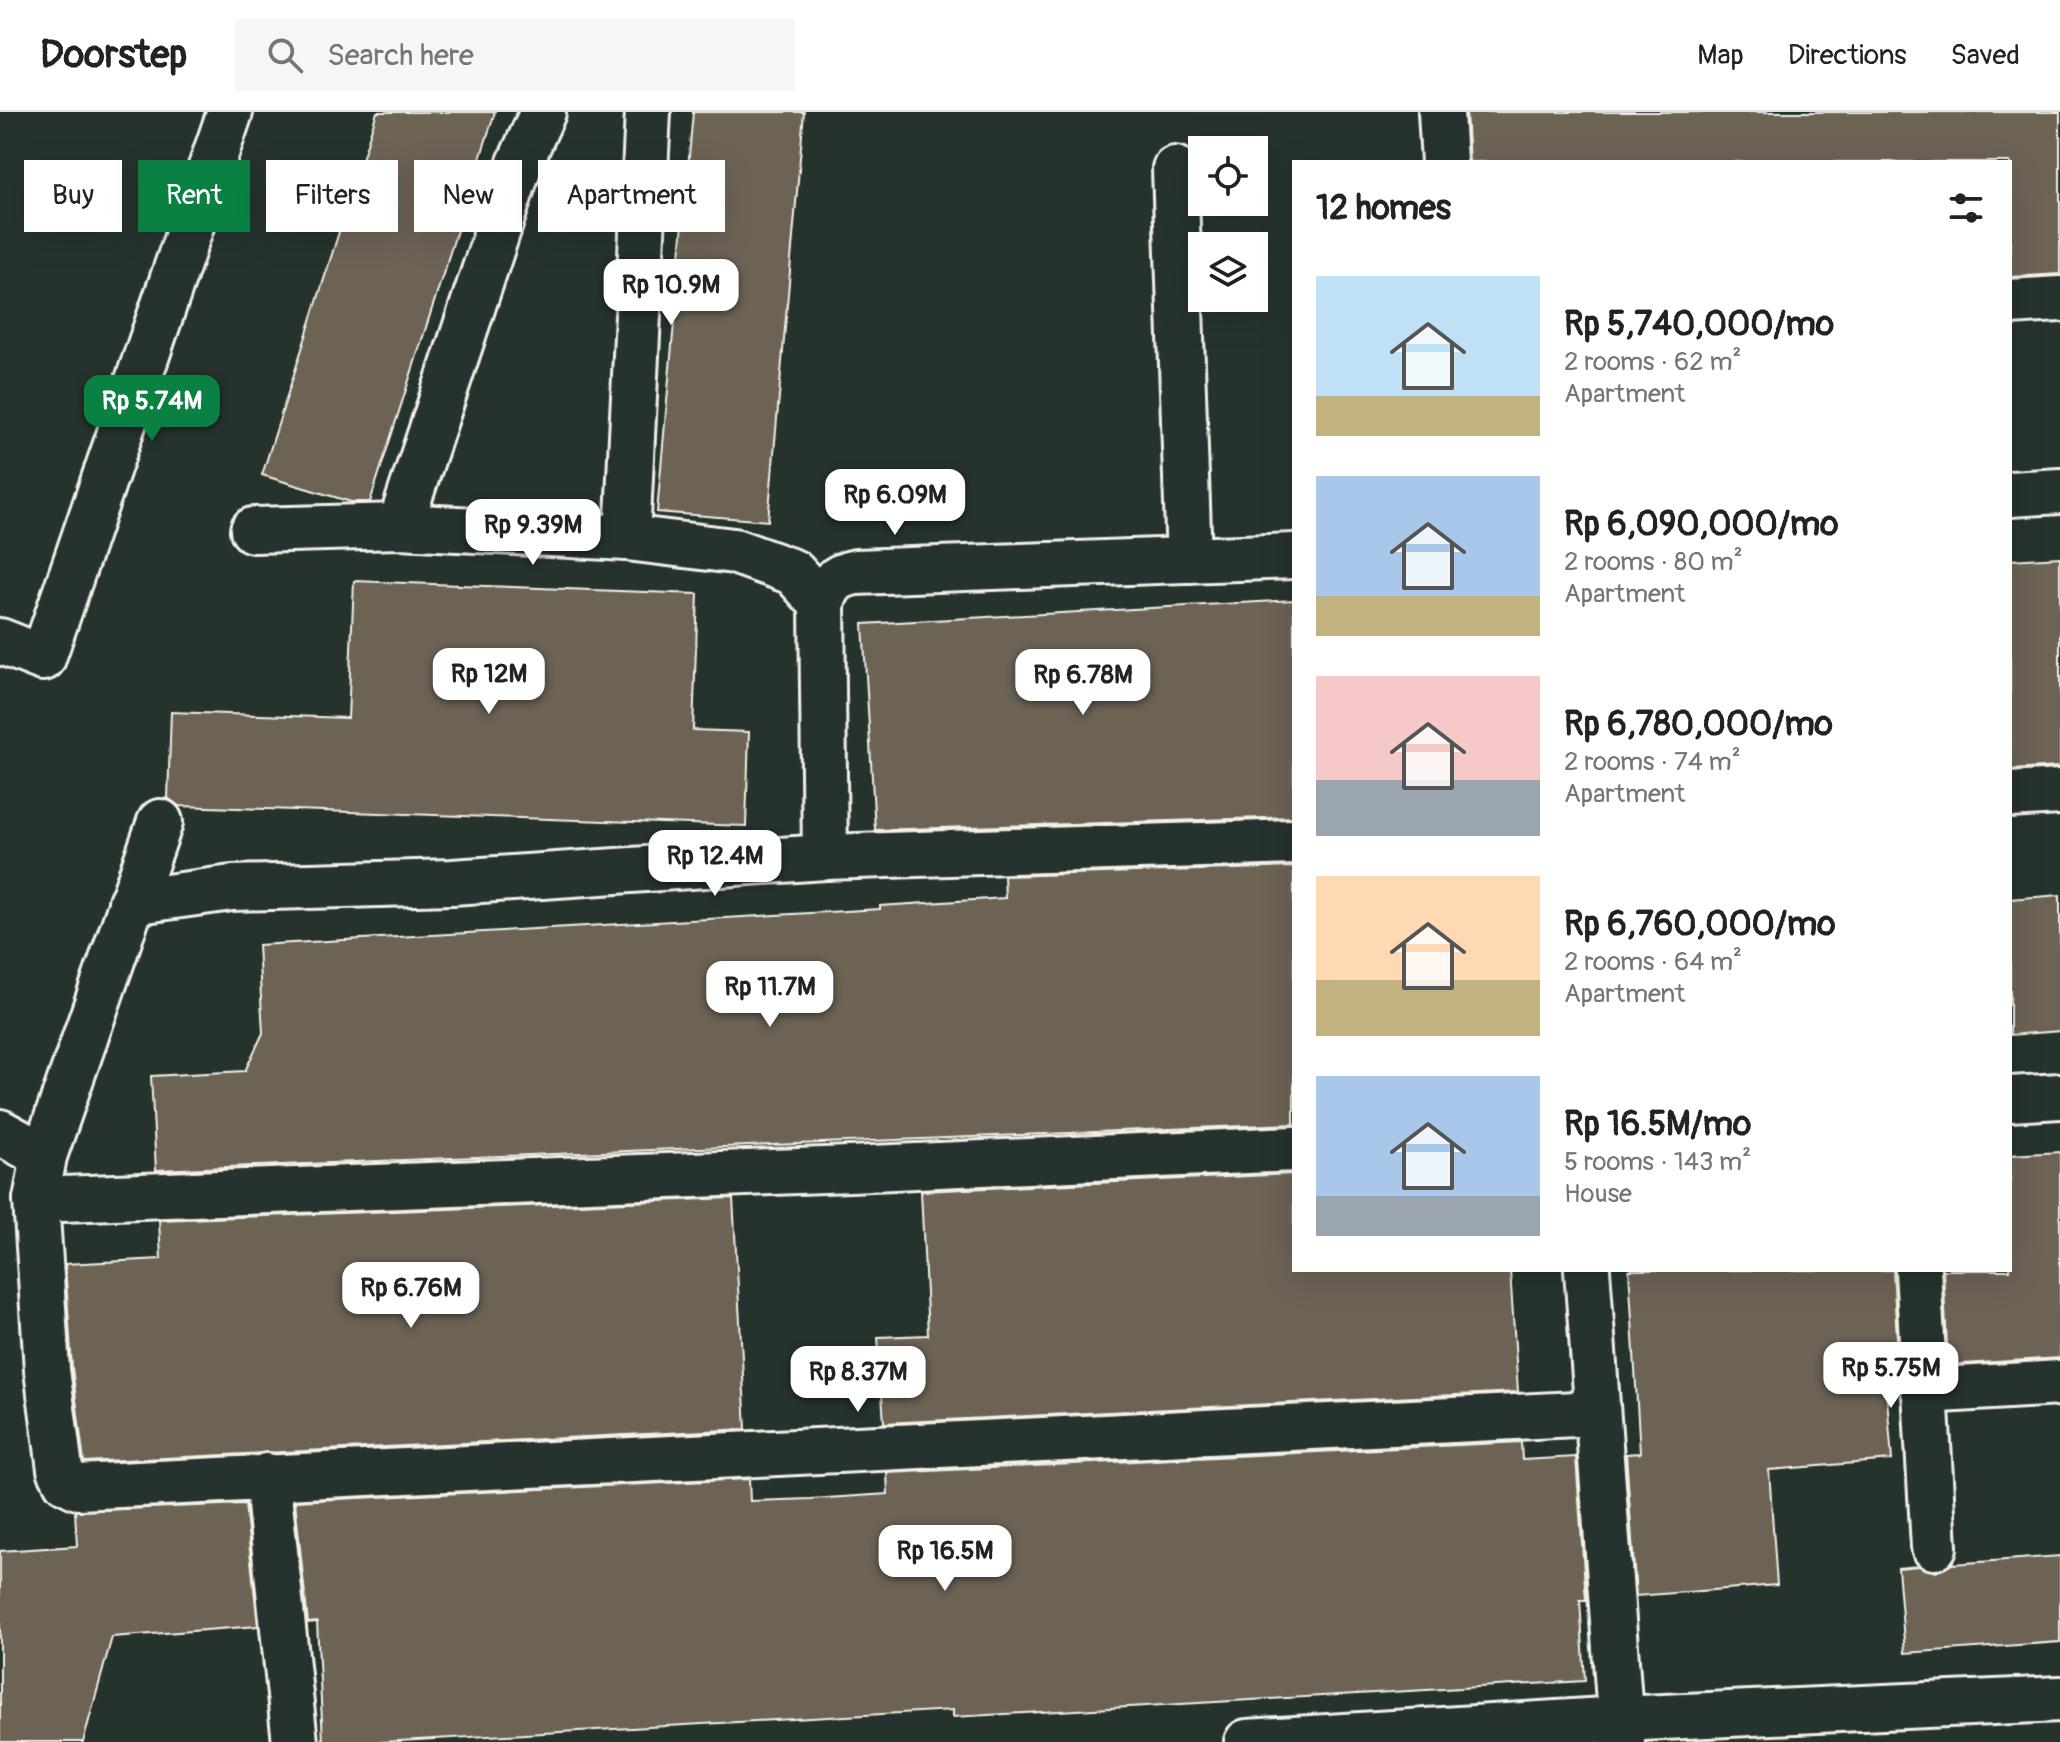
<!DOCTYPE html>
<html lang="en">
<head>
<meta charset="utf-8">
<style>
  :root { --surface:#fff; --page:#f6f6f6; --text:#222; --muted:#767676; --line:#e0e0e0; --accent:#0b8043 }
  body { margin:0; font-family:Pangolin,sans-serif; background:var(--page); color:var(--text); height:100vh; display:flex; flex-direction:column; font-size:30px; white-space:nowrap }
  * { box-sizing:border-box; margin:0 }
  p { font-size:26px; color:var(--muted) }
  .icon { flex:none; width:44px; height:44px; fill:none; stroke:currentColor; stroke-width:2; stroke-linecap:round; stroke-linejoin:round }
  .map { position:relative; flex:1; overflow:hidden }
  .side { position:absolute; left:1292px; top:48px; width:720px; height:1112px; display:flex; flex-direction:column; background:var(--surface); border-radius:0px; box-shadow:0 8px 32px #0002 }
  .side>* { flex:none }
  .banner { position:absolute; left:24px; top:48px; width:760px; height:72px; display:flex; gap:16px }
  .tools { position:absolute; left:1188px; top:24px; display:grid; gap:16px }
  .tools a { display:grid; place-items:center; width:80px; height:80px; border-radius:0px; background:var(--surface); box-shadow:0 8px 32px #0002; font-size:40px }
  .price { position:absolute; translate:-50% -68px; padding:0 18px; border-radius:16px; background:#fff; color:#222; font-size:26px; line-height:52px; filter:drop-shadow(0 2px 4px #0008) }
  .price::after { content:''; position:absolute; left:50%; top:48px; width:24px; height:18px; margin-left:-12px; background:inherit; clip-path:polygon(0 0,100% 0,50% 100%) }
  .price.on { background:var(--accent); color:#fff }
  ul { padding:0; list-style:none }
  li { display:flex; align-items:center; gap:24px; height:200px; padding:0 24px }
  li span { display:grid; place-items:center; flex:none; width:224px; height:160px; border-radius:0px; color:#555 }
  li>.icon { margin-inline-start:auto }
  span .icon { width:96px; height:96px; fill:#fffc; stroke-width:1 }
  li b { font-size:34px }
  h2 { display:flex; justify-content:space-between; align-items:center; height:96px; padding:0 24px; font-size:34px }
  .chip { padding:0 28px; border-radius:0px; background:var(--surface); box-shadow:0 8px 32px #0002; font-size:28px; line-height:72px }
  .chip.on { background:var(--accent); color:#fff }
  header { display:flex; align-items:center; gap:48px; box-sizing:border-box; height:112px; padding:0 40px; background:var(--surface); border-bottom:2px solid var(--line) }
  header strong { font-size:38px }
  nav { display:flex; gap:44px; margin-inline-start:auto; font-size:28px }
  .search { width:560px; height:72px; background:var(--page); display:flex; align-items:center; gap:20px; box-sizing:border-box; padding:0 28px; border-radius:0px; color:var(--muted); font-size:30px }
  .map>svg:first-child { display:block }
  .building { fill:#6c6455; stroke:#f4f1e8; stroke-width:2 }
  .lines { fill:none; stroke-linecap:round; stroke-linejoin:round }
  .minor-casing { stroke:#f4f1e8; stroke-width:50 }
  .minor { stroke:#26332d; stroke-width:44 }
</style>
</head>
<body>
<header>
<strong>Doorstep</strong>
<div class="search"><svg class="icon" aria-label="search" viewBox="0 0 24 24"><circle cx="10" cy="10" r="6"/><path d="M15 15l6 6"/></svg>Search here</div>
<nav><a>Map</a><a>Directions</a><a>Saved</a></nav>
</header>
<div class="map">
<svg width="2060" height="1630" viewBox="0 0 2060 1630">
  <rect width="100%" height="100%" fill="#26332d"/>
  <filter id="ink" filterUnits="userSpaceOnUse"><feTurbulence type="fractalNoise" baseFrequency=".0125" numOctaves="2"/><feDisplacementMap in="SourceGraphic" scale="16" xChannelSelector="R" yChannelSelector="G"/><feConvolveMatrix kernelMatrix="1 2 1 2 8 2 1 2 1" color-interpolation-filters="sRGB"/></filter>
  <g filter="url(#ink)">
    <g class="building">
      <path d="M377,0H495L370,390H351L262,363Z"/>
      <path d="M693,0H804L768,409L657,400Z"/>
      <path d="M1466,0H2060V162L2010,165V50H1469Z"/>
      <path d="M2060,445V655L2010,658V448Z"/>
      <path d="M354,469L698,482L693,618L749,620L746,714L179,694L168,686L171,600L348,606Z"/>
      <path d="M1294,488V705L875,718L863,512Z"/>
      <path d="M1294,755V1012L156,1058L151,964L245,959L263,921L258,833L880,797V794L1005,786L1004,764Z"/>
      <path d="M2060,783V919L2010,923V787Z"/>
      <path d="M2060,1040V1246L1948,1253L1943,1158H2010V1043Z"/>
      <path d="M1294,1062V1158H1510L1518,1280L884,1311L878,1225L928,1223L921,1079Z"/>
      <path d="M733,1086L746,1317L84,1350L72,1256L65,1152L161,1147L159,1108Z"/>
      <path d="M1629,1158H1893L1899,1260L1885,1261L1892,1348L1769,1358L1777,1473L1636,1484L1626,1342L1640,1341Z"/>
      <path d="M1521,1330L1522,1348L1576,1345L1586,1488H1580L1585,1569L953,1605V1598L381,1630H323L317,1510L308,1511L295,1389L749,1367L750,1389L811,1387L888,1382L887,1361Z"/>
      <path d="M245,1392L258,1514L112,1525L83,1630H0V1439L77,1434L75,1399Z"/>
      <path d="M2060,1444V1530L1905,1541L1898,1456L1919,1454L1936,1460L1952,1452Z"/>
    </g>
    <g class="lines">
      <g class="minor-casing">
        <g id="minor">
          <path d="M1441,0L1444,50"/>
          <path d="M1175,57L1189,448"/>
          <path d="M2010,190L2060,187"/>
          <path d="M2010,382L2060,379"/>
          <path d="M400,414L520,51L543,0"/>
          <path d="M253,418L400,414L627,426L734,439L793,460L822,492"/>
          <path d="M627,426L648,0"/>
          <path d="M0,529L43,546L230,0"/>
          <path d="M2010,683L2060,680"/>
          <path d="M160,710L44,1044L36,1088L47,1258L60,1357L66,1369L78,1375L1597,1301"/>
          <path d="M825,745L822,492C828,472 835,464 856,460L1294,444"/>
          <path d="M131,790L232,776L452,770L825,745L1294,730"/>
          <path d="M2010,987L2060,984"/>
          <path d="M0,1020L44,1044"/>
          <path d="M36,1088L850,1057L1294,1037"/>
          <path d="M1587,1158L1622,1630"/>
          <path d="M1918,1158L1934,1435"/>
          <path d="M1924,1279L2060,1271"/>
          <path d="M267,1364L295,1630"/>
          <path d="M1247,1630L1620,1607L2060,1587"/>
        </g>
      </g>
      <use href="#minor" class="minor"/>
    </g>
  </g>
</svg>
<div class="tools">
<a><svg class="icon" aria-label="locate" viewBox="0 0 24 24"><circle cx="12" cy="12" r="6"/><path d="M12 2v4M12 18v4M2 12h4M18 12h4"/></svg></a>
<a><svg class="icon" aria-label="layers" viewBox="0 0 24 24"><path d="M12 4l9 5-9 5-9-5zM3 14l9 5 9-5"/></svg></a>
</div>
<b class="price" style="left:671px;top:215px">Rp 10.9M</b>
<b class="price on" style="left:152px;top:331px">Rp 5.74M</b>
<b class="price" style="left:895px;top:425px">Rp 6.09M</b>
<b class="price" style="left:533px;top:455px">Rp 9.39M</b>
<b class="price" style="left:489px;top:604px">Rp 12M</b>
<b class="price" style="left:1083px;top:605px">Rp 6.78M</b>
<b class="price" style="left:715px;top:786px">Rp 12.4M</b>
<b class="price" style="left:770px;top:917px">Rp 11.7M</b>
<b class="price" style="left:411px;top:1218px">Rp 6.76M</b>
<b class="price" style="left:1891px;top:1298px">Rp 5.75M</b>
<b class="price" style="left:858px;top:1302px">Rp 8.37M</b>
<b class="price" style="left:945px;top:1481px">Rp 16.5M</b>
<div class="banner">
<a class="chip">Buy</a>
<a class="chip on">Rent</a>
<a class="chip">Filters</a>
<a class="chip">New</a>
<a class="chip">Apartment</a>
</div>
<section class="side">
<h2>12 homes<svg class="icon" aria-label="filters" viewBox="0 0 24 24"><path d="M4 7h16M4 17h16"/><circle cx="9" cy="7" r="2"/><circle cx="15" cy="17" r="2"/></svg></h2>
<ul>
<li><span style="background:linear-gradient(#bfe0f5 75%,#c2b280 0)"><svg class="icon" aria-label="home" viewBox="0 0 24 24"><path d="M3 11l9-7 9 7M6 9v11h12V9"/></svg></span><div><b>Rp 5,740,000/mo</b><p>2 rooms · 62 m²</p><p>Apartment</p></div></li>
<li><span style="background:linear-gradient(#a9c7e8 75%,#c2b280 0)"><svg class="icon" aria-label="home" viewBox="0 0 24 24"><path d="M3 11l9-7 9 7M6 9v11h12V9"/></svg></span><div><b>Rp 6,090,000/mo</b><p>2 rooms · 80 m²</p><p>Apartment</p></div></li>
<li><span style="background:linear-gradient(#f6c9c9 65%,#9aa5b1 0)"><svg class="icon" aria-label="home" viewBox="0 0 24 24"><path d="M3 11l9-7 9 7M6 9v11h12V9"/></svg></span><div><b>Rp 6,780,000/mo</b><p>2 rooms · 74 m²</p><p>Apartment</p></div></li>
<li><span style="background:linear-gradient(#ffd9b3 65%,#c2b280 0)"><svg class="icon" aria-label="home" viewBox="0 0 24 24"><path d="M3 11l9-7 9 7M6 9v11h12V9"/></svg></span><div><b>Rp 6,760,000/mo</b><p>2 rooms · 64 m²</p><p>Apartment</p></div></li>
<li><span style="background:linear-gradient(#a9c7e8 75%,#9aa5b1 0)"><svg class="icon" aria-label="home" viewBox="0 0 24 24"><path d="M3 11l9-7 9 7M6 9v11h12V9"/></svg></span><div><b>Rp 16.5M/mo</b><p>5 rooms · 143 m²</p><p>House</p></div></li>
</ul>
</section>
</div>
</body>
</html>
